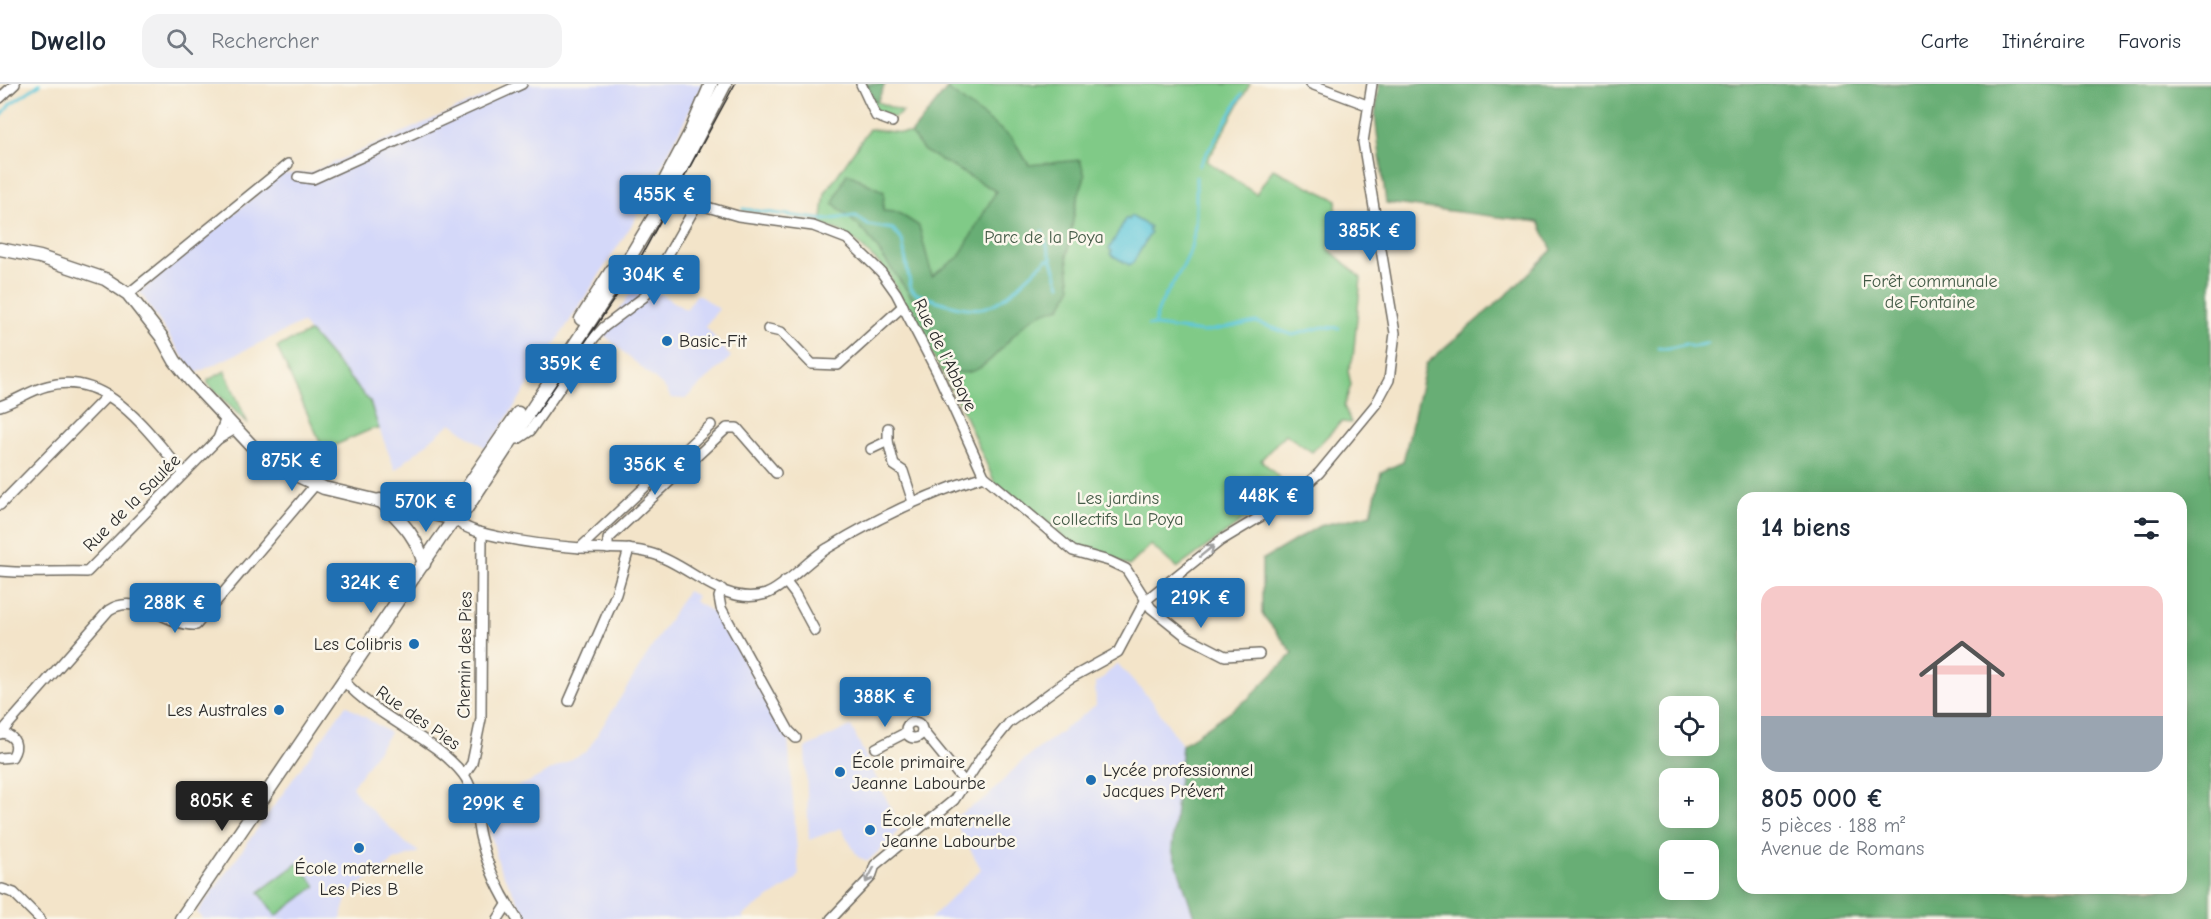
<!DOCTYPE html>
<html lang="fr">
<head>
<meta charset="utf-8">
<style>
  :root { --surface:#fff; --page:#f2f2f3; --text:#1f2937; --muted:#747a83; --line:#e0e1e3; --accent:#1f6fb2 }
  body { margin:0; font-family:"Comic Neue",sans-serif; background:var(--page); color:var(--text); height:100vh; display:flex; flex-direction:column; font-size:22px; white-space:nowrap }
  * { box-sizing:border-box; margin:0 }
  p { font-size:20px; color:var(--muted) }
  .icon { flex:none; width:33px; height:33px; fill:none; stroke:currentColor; stroke-width:2; stroke-linecap:round; stroke-linejoin:round }
  .map { position:relative; flex:1; overflow:hidden }
  .sheet { position:absolute; left:1737px; top:408px; width:450px; height:402px; display:flex; flex-direction:column; background:var(--surface); border-radius:18px; box-shadow:0 3px 15px #0003 }
  .sheet>* { flex:none }
  .fabs { position:absolute; left:1659px; top:612px; display:grid; gap:12px }
  .fabs a { display:grid; place-items:center; width:60px; height:60px; border-radius:12px; background:var(--surface); box-shadow:0 3px 15px #0003; font-size:30px }
  .price { position:absolute; translate:-50% -51px; padding:0 14px; border-radius:6px; background:var(--accent); color:#fff; font-size:20px; line-height:39px; filter:drop-shadow(0 2px 3px #0008) }
  .price::after { content:''; position:absolute; left:50%; top:36px; width:18px; height:14px; margin-left:-9px; background:inherit; clip-path:polygon(0 0,100% 0,50% 100%) }
  .price.selected { background:#222; color:#fff }
  ul { padding:0; list-style:none }
  li { display:grid; align-content:center; gap:12px; height:318px; padding:0 24px }
  li+li { border-top:2px solid var(--line) }
  li span { display:grid; place-items:center; height:186px; border-radius:18px; color:#555 }
  li>.icon { margin-inline-start:auto }
  span .icon { width:108px; height:108px; fill:#fffc; stroke-width:1 }
  li b { font-size:26px }
  h2 { display:flex; justify-content:space-between; align-items:center; height:72px; padding:0 24px; font-size:26px }
  header { display:flex; align-items:center; gap:36px; box-sizing:border-box; height:84px; padding:0 30px; background:var(--surface); border-bottom:2px solid var(--line) }
  header strong { font-size:28px }
  nav { display:flex; gap:33px; margin-inline-start:auto; font-size:21px }
  .search { width:420px; height:54px; background:var(--page); display:flex; align-items:center; gap:15px; box-sizing:border-box; padding:0 21px; border-radius:18px; color:var(--muted); font-size:22px }
  .map>svg:first-child { display:block }
  .built { fill:#d4d8f9 }
  .green { fill:#80ca87; stroke:#567a59; stroke-width:1.5 }
  .forest { fill:#68ae74; stroke:#4a6c50; stroke-width:1.5; fill-rule:evenodd }
  .water { fill:#5ec7da; stroke:#447982; stroke-width:1.5 }
  .lines { fill:none; stroke-linecap:round; stroke-linejoin:round }
  .stream { stroke:#5ec7da; stroke-width:3 }
  .minor-casing { stroke:#716c62; stroke-width:12 }
  .major-casing { stroke:#716c62; stroke-width:15 }
  .minor { stroke:#fff; stroke-width:9 }
  .major { stroke:#fff; stroke-width:12 }
  .tram { stroke:#2b2b2b; stroke-width:1.5 }
  .oneway { stroke:#a0a0a0 }
  .poi-dot { fill:#1f6fb2; stroke:#fbf7ec; stroke-width:2 }
  .labels { text-anchor:middle; dominant-baseline:central; stroke-width:5; stroke-linejoin:round; paint-order:stroke }
  .park-label { font-size:18px; fill:#445b47; stroke:#fbf7ec }
  .poi-label { font-size:18px; fill:#2b2b2b; stroke:#fbf7ec; text-anchor:start }
  .street-label { font-size:18px; fill:#2b2b2b; stroke:#fbf7ec }
</style>
</head>
<body>
<header>
<strong>Dwello</strong>
<div class="search"><svg class="icon" aria-label="search" viewBox="0 0 24 24"><circle cx="10" cy="10" r="6"/><path d="M15 15l6 6"/></svg>Rechercher</div>
<nav><a>Carte</a><a>Itinéraire</a><a>Favoris</a></nav>
</header>
<div class="map">
<svg width="2211" height="835" viewBox="0 0 2211 835">
  <rect width="100%" height="100%" fill="#fbf7ec"/>
  <filter id="ink" filterUnits="userSpaceOnUse"><feTurbulence type="fractalNoise" baseFrequency=".0167" numOctaves="2"/><feDisplacementMap in="SourceGraphic" scale="12" xChannelSelector="R" yChannelSelector="G"/><feConvolveMatrix kernelMatrix="1 2 1 2 8 2 1 2 1" color-interpolation-filters="sRGB"/></filter>
  <filter id="wash" filterUnits="userSpaceOnUse"><feTurbulence type="fractalNoise" baseFrequency=".008" numOctaves="4" result="noise"/><feDisplacementMap in="SourceGraphic" scale="24" xChannelSelector="R" yChannelSelector="G"/><feGaussianBlur stdDeviation="1.35" result="paint"/><feColorMatrix in="noise" values="0 0 0 0 0 0 0 0 0 0 0 0 0 0 0 0 0 1.4 0 .05"/><feComposite in="paint" operator="in"/></filter>
  <g filter="url(#wash)">
    <rect width="100%" height="100%" fill="#f3e4c9"/>
    <g class="built">
      <path d="M513,0H703L633,139L487,365L451,339L395,386L369,318L302,239L194,290L140,208L281,90L310,89Z"/>
      <path d="M639,196L686,226L697,210L719,225L705,242L731,273L685,315L671,314L666,305L603,250Z"/>
      <path d="M687,507L697,512L694,517L719,532L788,655L799,791L795,797L742,832L744,835H528L500,785L481,712L527,699L587,667Z"/>
      <path d="M1117,579L1152,617L1182,661L1172,766L1195,835H930L981,785L953,734L986,714L1021,678L1096,621L1095,598H1099Z"/>
      <path d="M346,621L390,649L352,703L362,717L407,760L419,768L394,777L358,802L348,812L341,835H203L197,829Z"/>
      <path d="M851,642L900,743L893,754L868,777L858,773L841,744L809,756L805,664Z"/>
    </g>
    <g class="green">
      <path d="M864,0H867L875,17L903,28L894,34L876,28Z"/>
      <path d="M951,0H1250L1207,77L1256,110L1273,85L1337,116L1329,165L1361,194L1353,274L1348,287L1351,301L1344,322L1351,339L1341,338L1312,368L1285,350L1261,376L1295,409L1245,435L1177,484L1151,461L1129,482L1104,471L1081,467L995,399L961,323L887,187L855,157L840,147L821,141L825,109L869,45L911,50Z"/>
      <path d="M310,248L370,318L379,345H372L324,366L277,263Z"/>
      <path d="M225,287L248,340L208,300V296Z"/>
      <path d="M298,779L316,802L276,832L259,808Z"/>
    </g>
    <g class="forest">
      <path d="M867,0H885L878,16L875,18Z"/>
      <path d="M1379,0H2211V835H1195L1172,766L1182,661L1249,614L1293,569L1262,530V476L1319,442L1371,430L1381,388L1403,378L1426,280L1513,205L1552,166L1539,138L1386,119L1375,32ZM1743,414H2181V804H1743ZM1670,622H1708V662H1670ZM1708,694V734H1670V694ZM1708,766V806H1670V766Z"/>
      <path d="M947,5L1012,54L1029,81L1080,76L1085,92L1076,119L1067,172L1071,204L1061,223C1051,226 1039,229 1031,235C1004,254 985,301 949,286L915,218L866,149L833,119L847,89L884,108L883,127L897,128L919,142L932,192L959,173L996,107L924,67L911,50Z"/>
    </g>
    <path class="water" d="M1131,132L1150,143L1148,146L1151,148L1133,179L1129,181L1110,170L1112,167L1109,165L1126,134L1129,136Z"/>
    <g class="lines">
      <g class="stream">
        <path d="M0,34L10,20L40,0"/>
        <path d="M1199,82L1242,10"/>
        <path d="M743,125L825,136L856,132L868,141L893,145L902,156L911,205L917,210C992,237 991,227 1046,176L1052,175"/>
        <path d="M1042,147L1060,201"/>
        <path d="M1148,241L1203,248L1256,238L1293,251L1323,243L1339,244"/>
        <path d="M1154,242C1160,210 1177,199 1188,172C1198,146 1196,120 1196,93"/>
        <path d="M1658,264H1670L1686,260L1692,263L1707,259"/>
      </g>
    </g>
  </g>
  <g filter="url(#ink)">
    <g class="lines">
      <g class="minor-casing">
        <g id="minor">
          <path d="M861,0L876,32L892,38"/>
          <path d="M1311,0L1367,21"/>
          <path d="M0,14L15,0"/>
          <path d="M298,93L313,95L522,0"/>
          <path d="M670,102V106L697,120L738,132L813,142L847,155L881,188L896,209L937,288L984,392L1073,467L1109,477L1126,485L1151,524L1186,552L1225,572L1259,570"/>
          <path d="M128,210L288,80"/>
          <path d="M768,245L781,248L812,280L838,281L903,222"/>
          <path d="M0,322C16,317 31,306 47,302C109,285 149,351 184,389"/>
          <path d="M511,354L518,355L530,347L594,254L604,243L644,213L697,120"/>
          <path d="M218,355L225,336"/>
          <path d="M888,357V344"/>
          <path d="M871,365L888,357L894,381L903,387L913,418"/>
          <path d="M0,421L108,311"/>
          <path d="M454,435C468,447 482,449 500,453C527,459 553,462 581,464C605,465 630,463 653,470C690,481 723,523 766,510C784,504 809,475 828,464C877,434 929,409 984,392"/>
          <path d="M580,464L711,341"/>
          <path d="M608,465V455L727,344H737L776,389"/>
          <path d="M0,487C30,490 56,487 87,488L218,355L235,345"/>
          <path d="M785,497L795,510L815,547"/>
          <path d="M722,505L719,513L721,524L789,647L796,654"/>
          <path d="M344,597C378,635 434,653 463,690C477,708 475,735 481,756C488,785 501,811 517,835"/>
          <path d="M569,617L616,510L629,465"/>
          <circle cx="914" cy="646" r="8"/>
          <path d="M922,646L966,700"/>
          <path d="M0,650L109,526C138,507 167,543 196,541L315,401"/>
          <path d="M876,664L907,648"/>
          <path d="M0,674L12,673C19,662 16,653 3,649"/>
          <path d="M464,691L472,679L481,635L482,449"/>
          <path d="M2,805L14,809L40,835"/>
          <path d="M498,835L507,821"/>
          <path d="M831,835L871,793L875,781L954,716L983,671L1009,639L1069,595L1118,568L1145,517L1220,457L1290,415L1319,389L1376,320L1389,296L1395,249L1363,58L1372,0"/>
        </g>
      </g>
      <g class="major-casing">
        <g id="major">
          <path d="M654,117L690,49L711,0"/>
          <path d="M0,165L40,173L105,195L128,210L161,252L175,277L191,297L266,377L324,404L454,435"/>
          <path d="M581,235L612,186"/>
          <path d="M380,416C401,438 416,450 424,480"/>
          <path d="M454,435L453,424L518,329"/>
          <path d="M181,835L439,456L454,435L466,425L608,210L670,106L725,0"/>
        </g>
      </g>
      <use href="#minor" class="minor"/>
      <use href="#major" class="major"/>
      <path class="tram" d="M534,333L632,189L735,0"/>
    </g>
    <defs><path id="oneway-shaft" d="M-6 0H5M1.5-3L5.5 0L1.5 3" fill="none" stroke-width="1.6" stroke-linecap="round" stroke-linejoin="round" transform="scale(1.5)"/></defs>
    <g class="oneway">
      <use href="#oneway-shaft" transform="translate(1207 467) rotate(-39)"/>
      <use href="#oneway-shaft" transform="translate(870 791) rotate(118)"/>
    </g>
  </g>
  <g class="poi-dot">
    <circle cx="667" cy="257" r="6"/>
    <circle cx="414" cy="560" r="6"/>
    <circle cx="279" cy="626" r="6"/>
    <circle cx="840" cy="688" r="6"/>
    <circle cx="1091" cy="696" r="6"/>
    <circle cx="870" cy="746" r="6"/>
    <circle cx="359" cy="764" r="6"/>
  </g>
  <g class="labels">
    <g class="park-label">
      <text x="1044" y="153">Parc de la Poya</text>
      <text x="1930" y="197">Forêt communale<tspan x="1930" dy="21">de Fontaine</tspan></text>
      <text x="1118" y="414">Les jardins<tspan x="1118" dy="21">collectifs La Poya</tspan></text>
    </g>
    <g class="poi-label">
      <text x="679" y="257">Basic-Fit</text>
      <text x="402" y="560" text-anchor="end">Les Colibris</text>
      <text x="267" y="626" text-anchor="end">Les Australes</text>
      <text x="852" y="678">École primaire<tspan x="852" dy="21">Jeanne Labourbe</tspan></text>
      <text x="1103" y="686">Lycée professionnel<tspan x="1103" dy="21">Jacques Prévert</tspan></text>
      <text x="882" y="736">École maternelle<tspan x="882" dy="21">Jeanne Labourbe</tspan></text>
      <text x="359" y="784" text-anchor="middle">École maternelle<tspan x="359" dy="21">Les Pies B</tspan></text>
    </g>
    <g class="street-label">
      <text transform="translate(945 271) rotate(64)">Rue de l'Abbaye</text>
      <text transform="translate(132 419) rotate(-45)">Rue de la Saulée</text>
      <text transform="translate(465 571) rotate(-89)">Chemin des Pies</text>
      <text transform="translate(418 634) rotate(35)">Rue des Pies</text>
    </g>
  </g>
</svg>
<div class="fabs">
<a><svg class="icon" aria-label="locate" viewBox="0 0 24 24"><circle cx="12" cy="12" r="6"/><path d="M12 2v4M12 18v4M2 12h4M18 12h4"/></svg></a>
<a>+</a>
<a>−</a>
</div>
<b class="price" style="left:665px;top:142px">455K €</b>
<b class="price" style="left:1370px;top:178px">385K €</b>
<b class="price" style="left:654px;top:222px">304K €</b>
<b class="price" style="left:571px;top:311px">359K €</b>
<b class="price" style="left:292px;top:408px">875K €</b>
<b class="price" style="left:655px;top:412px">356K €</b>
<b class="price" style="left:1269px;top:443px">448K €</b>
<b class="price" style="left:426px;top:449px">570K €</b>
<b class="price" style="left:371px;top:530px">324K €</b>
<b class="price" style="left:1201px;top:545px">219K €</b>
<b class="price" style="left:175px;top:550px">288K €</b>
<b class="price" style="left:885px;top:644px">388K €</b>
<b class="price selected" style="left:222px;top:748px">805K €</b>
<b class="price" style="left:494px;top:751px">299K €</b>
<section class="sheet">
<h2>14 biens<svg class="icon" aria-label="filters" viewBox="0 0 24 24"><path d="M4 7h16M4 17h16"/><circle cx="9" cy="7" r="2"/><circle cx="15" cy="17" r="2"/></svg></h2>
<ul>
<li><span style="background:linear-gradient(#f6c9c9 70%,#9aa5b1 0)"><svg class="icon" aria-label="home" viewBox="0 0 24 24"><path d="M3 11l9-7 9 7M6 9v11h12V9"/></svg></span><div><b>805 000 €</b><p>5 pièces · 188 m²</p><p>Avenue de Romans</p></div></li>
</ul>
</section>
</div>
</body>
</html>
